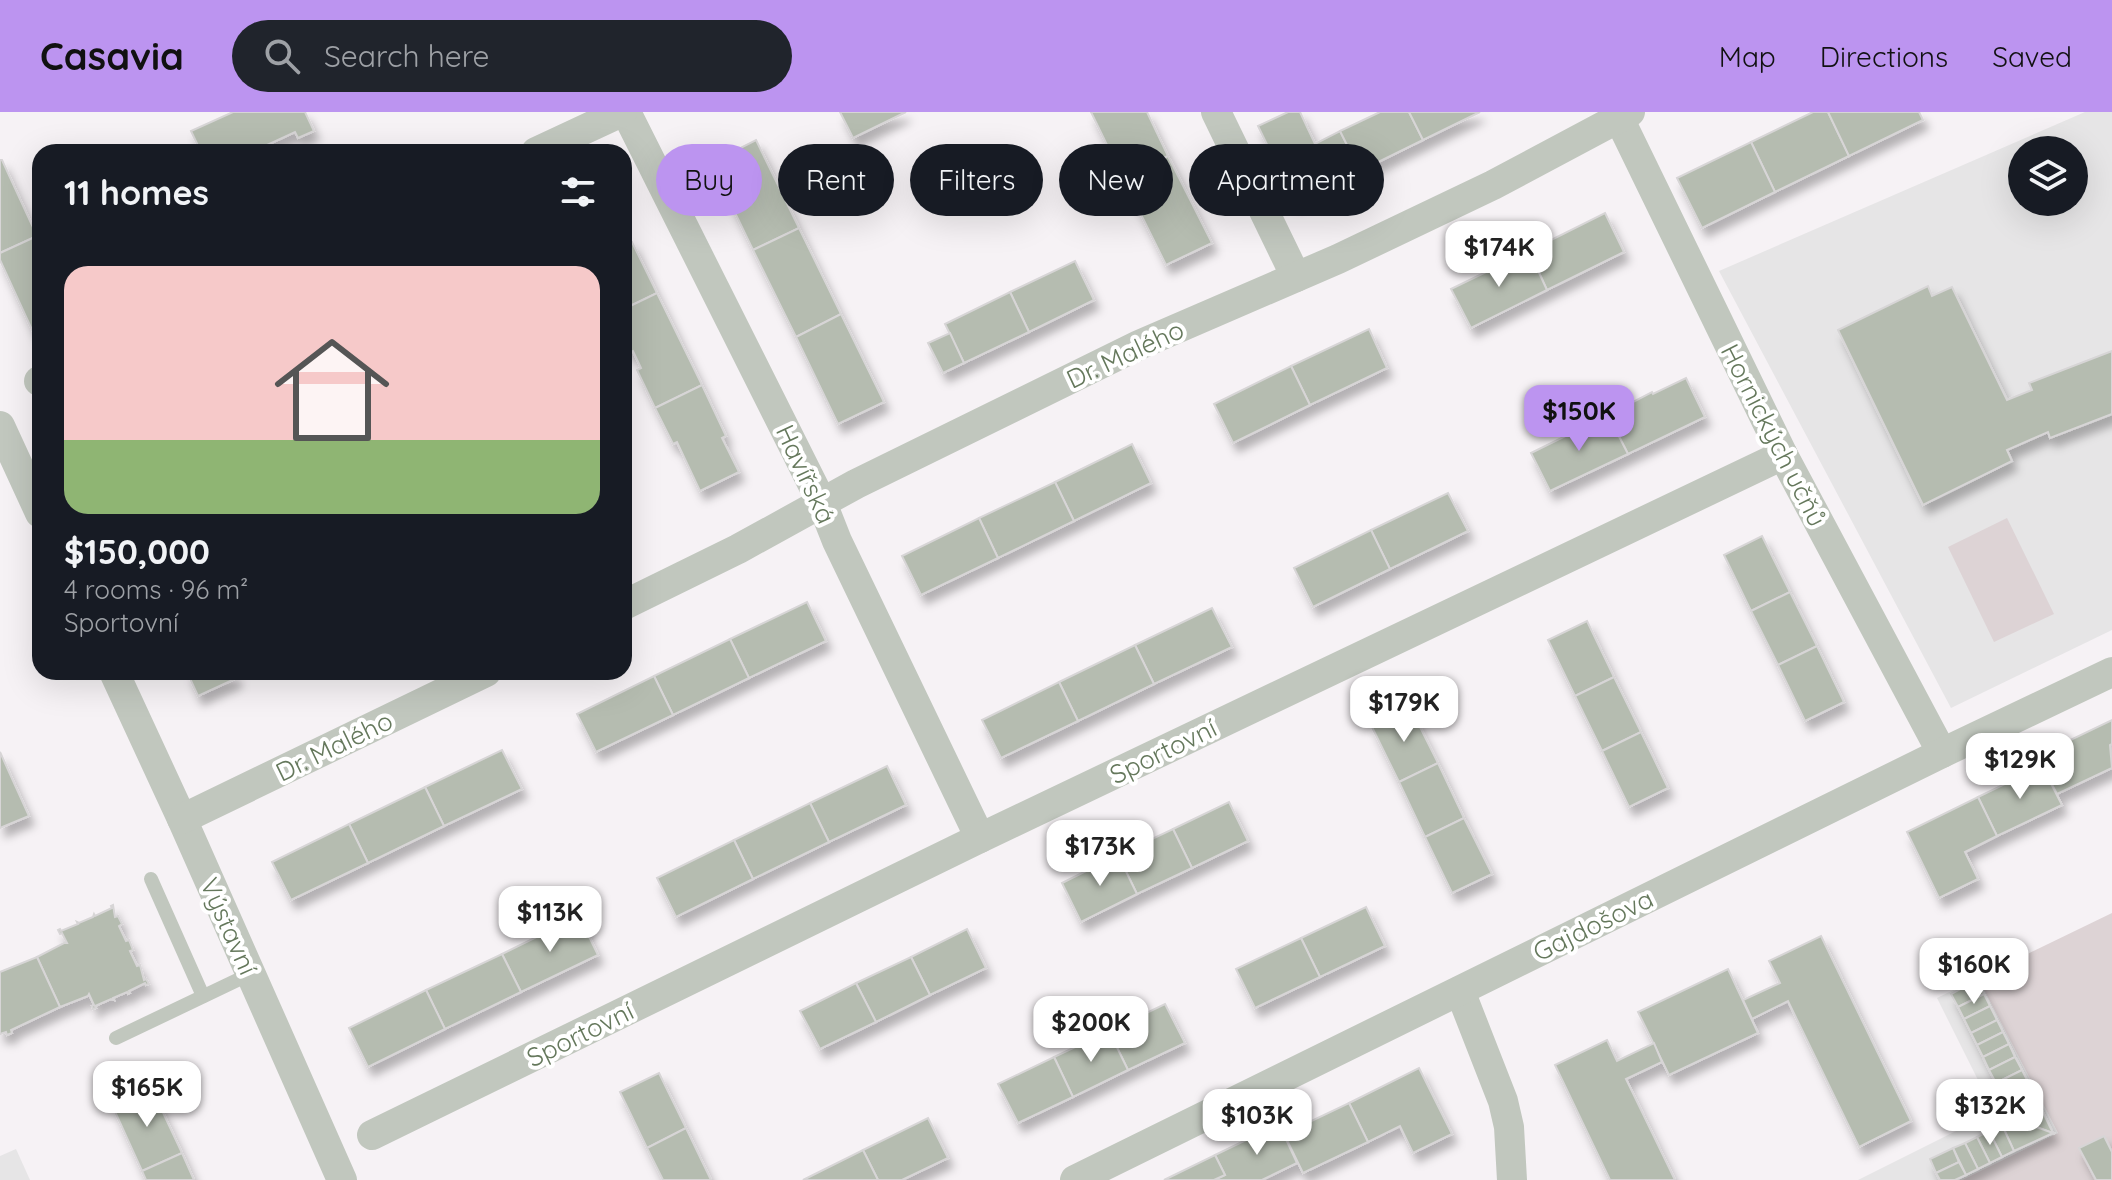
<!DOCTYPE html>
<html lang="en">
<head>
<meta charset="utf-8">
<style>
  :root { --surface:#171b24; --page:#20242c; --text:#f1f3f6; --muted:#9ea1a6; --accent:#bc94f0 }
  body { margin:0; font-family:Quicksand,sans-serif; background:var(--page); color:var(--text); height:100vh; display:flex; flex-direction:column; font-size:30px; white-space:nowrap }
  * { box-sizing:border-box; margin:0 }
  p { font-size:26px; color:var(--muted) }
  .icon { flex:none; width:44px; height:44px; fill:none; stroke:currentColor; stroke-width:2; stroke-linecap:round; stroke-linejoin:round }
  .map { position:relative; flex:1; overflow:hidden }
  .panel { position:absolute; left:32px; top:32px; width:600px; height:536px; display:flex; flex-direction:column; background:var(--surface); border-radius:24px; box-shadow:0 8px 32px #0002 }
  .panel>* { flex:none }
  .banner { position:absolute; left:656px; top:32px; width:760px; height:72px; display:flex; gap:16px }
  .tools { position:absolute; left:2008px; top:24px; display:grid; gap:16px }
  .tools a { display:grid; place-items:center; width:80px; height:80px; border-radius:50%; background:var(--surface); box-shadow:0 8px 32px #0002; font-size:40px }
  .price { position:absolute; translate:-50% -68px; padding:0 18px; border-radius:16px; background:#fff; color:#222; font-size:26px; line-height:52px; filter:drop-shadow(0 2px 4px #0008) }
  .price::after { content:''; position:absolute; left:50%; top:48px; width:24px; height:18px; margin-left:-12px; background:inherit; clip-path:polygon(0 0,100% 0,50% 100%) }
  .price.current { background:var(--accent); color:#111 }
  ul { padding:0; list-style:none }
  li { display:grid; align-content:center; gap:16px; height:424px; padding:0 32px }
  li span { display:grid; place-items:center; height:248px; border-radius:24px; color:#555 }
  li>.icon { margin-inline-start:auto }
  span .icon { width:144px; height:144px; fill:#fffc; stroke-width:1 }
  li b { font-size:34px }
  h2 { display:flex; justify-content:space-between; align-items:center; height:96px; padding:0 32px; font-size:34px }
  .pill { padding:0 28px; border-radius:36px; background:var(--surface); box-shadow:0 8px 32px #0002; font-size:28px; line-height:72px }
  .pill.current { background:var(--accent); color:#111 }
  header { display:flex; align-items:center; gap:48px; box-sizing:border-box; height:112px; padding:0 40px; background:var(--accent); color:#111 }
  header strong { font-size:38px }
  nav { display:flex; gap:44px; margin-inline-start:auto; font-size:28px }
  .search { width:560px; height:72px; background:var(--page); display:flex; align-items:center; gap:20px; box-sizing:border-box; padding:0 28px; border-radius:44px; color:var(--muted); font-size:30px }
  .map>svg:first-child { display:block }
  .built { fill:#e6e5e6; fill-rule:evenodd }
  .green { fill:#ddd3d5 }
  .building { fill:#b5bcb0; stroke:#d7d5d6; stroke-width:2; filter:url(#shadow) }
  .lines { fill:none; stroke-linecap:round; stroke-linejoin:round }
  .service { stroke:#c1c7be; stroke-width:14 }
  .minor { stroke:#c1c7be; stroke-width:30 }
  .labels { text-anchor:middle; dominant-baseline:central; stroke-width:8; stroke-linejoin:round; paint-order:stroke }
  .street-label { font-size:26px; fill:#65785c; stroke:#fff }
</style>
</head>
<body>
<header>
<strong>Casavia</strong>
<div class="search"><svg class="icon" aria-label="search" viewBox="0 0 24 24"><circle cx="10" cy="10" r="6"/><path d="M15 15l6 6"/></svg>Search here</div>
<nav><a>Map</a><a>Directions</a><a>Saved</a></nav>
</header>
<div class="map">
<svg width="2112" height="1068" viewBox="0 0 2112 1068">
  <defs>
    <filter id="shadow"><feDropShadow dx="5" dy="9" stdDeviation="4" flood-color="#0004"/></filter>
  </defs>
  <rect width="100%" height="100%" fill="#f6f2f5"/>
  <g class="built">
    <path d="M2085,0H2112V518L1951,596L1719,159ZM2022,38H2074V90H2022Z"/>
    <path d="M1978,866L2058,1021L1962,1068H1858L1994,1000L1937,886Z"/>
    <path d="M16,1037L30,1068H0V1044Z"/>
  </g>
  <g class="green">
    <path d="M2007,406L2054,502L1994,530L1948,435Z"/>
    <path d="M2112,801V1068H1962L2058,1021L1978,866Z"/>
  </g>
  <g class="building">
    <path d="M233,0H305L314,19L298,26L295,20L252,40H201L191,19Z"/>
    <path d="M840,0H906L853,26Z"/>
    <path d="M1091,0H1147L1168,44L1123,66Z"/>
    <path d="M1288,0H1300L1315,32L1340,19L1360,59L1295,90L1258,14Z"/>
    <path d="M1380,0H1409L1423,28L1360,59L1340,19Z"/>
    <path d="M1409,0H1480L1423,28Z"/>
    <path d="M1813,0H1828L1849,44L1775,80L1751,30Z"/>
    <path d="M1828,0H1919L1923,8L1849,44Z"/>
    <path d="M756,28L799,116L753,138L711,51Z"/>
    <path d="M1751,30L1775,80L1702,116L1677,66Z"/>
    <path d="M1168,44L1212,131L1166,153L1123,66Z"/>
    <path d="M0,48H2L37,124L0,141Z"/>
    <path d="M1605,101L1624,140L1547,178L1529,139Z"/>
    <path d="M799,116L841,202L796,225L753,138Z"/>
    <path d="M37,124L40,132V217L33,220L0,148V141Z"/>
    <path d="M624,124L628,132L632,130L657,181L624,197Z"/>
    <path d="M1529,139L1547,178L1471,216L1451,177Z"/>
    <path d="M1075,149L1094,188L1029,220L1010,180Z"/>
    <path d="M1928,174L1932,184L1952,175L2007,288L2032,278L2029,271L2112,239V302L2050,326L2048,320L2007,338L2012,349L1923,393L1838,218Z"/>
    <path d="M1010,180L1029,220L964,251L945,212Z"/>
    <path d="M657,181L702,273L655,296L637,258L641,256L633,239L629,241L624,231V197Z"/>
    <path d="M841,202L884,290L838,312L796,225Z"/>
    <path d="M1369,217L1387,256L1310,293L1291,254Z"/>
    <path d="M950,221L964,251L943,261L928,231Z"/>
    <path d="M1291,254L1310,293L1233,331L1214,292Z"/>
    <path d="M1686,266L1705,305L1628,342L1608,303L1652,280L1653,282Z"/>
    <path d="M702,273L726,324L722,326L739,360L700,379L677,330L673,332L655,296Z"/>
    <path d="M1608,303L1628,342L1550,379L1531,341Z"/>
    <path d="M1132,332L1151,371L1074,409L1055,370Z"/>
    <path d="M1055,370L1074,409L998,446L979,406Z"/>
    <path d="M1448,381L1468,419L1390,457L1371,418Z"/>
    <path d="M979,406L998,446L921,483L902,444Z"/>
    <path d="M1371,418L1390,457L1313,495L1294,456Z"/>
    <path d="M1762,424L1790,480L1751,499L1724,443Z"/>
    <path d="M1790,480L1817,534L1778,553L1751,499Z"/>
    <path d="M807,490L826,529L749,566L730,527Z"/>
    <path d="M1212,496L1232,535L1154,572L1135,533Z"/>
    <path d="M1587,509L1614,565L1575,584L1548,528Z"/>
    <path d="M730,527L749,566L673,603L654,564Z"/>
    <path d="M1135,533L1154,572L1078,609L1059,570Z"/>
    <path d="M1817,534L1844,590L1805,609L1778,553Z"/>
    <path d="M187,560H234L237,566L198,584Z"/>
    <path d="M654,564L673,603L596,640L577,602Z"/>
    <path d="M1614,565L1641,620L1602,639L1575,584Z"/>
    <path d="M1059,570L1078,609L1001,646L982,608Z"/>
    <path d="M1410,595L1438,651L1399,670L1371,613Z"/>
    <path d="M2112,608V632L2110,633L2112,656L2057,682L2037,644Z"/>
    <path d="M1641,620L1668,676L1629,695L1602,639Z"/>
    <path d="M502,638L522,677L444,714L425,675Z"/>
    <path d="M0,640L29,704L0,716Z"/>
    <path d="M1438,651L1464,706L1425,725L1399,670Z"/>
    <path d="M887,654L906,693L829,730L810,691Z"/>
    <path d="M2042,654L2062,693L1997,724L1978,685Z"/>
    <path d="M425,675L444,714L368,751L349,712Z"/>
    <path d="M1978,685L1997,724L1965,740L1978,767L1939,786L1907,720Z"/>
    <path d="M1229,690L1248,729L1192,756L1173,717Z"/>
    <path d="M810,691L829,730L753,767L734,728Z"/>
    <path d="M1464,706L1492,762L1452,781L1425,725Z"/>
    <path d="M349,712L368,751L291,788L272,750Z"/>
    <path d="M1173,717L1192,756L1137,782L1118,743Z"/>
    <path d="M734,728L753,767L676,805L657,766Z"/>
    <path d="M1118,743L1137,782L1081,810L1062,771Z"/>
    <path d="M113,793L115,805L118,804L122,812L119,814L126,829L129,828L133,838L130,839L137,854L140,853L144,868L146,867L149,872L146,873L145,871L129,879L130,881L128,882L127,880L113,886L114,888L111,887L95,894L96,896L93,897L92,894L94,893L89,882L88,884L60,895L37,845L64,831H67L62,821L60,822L58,818L60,817L61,819L78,812L77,810L79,811L93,805L94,802L95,804L112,796L111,794Z"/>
    <path d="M1366,795L1385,834L1320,865L1301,826Z"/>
    <path d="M579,804L598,843L521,880L502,842Z"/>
    <path d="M967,817L986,856L930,883L911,845Z"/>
    <path d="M1821,824L1911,1009L1859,1035L1788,889L1752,907L1743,888L1780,871L1769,849Z"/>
    <path d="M1301,826L1320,865L1255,896L1236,857Z"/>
    <path d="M502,842L521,880L445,917L426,878Z"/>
    <path d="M37,845L60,895L11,918L12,921L7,923L6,920L0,922V860Z"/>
    <path d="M911,845L930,883L876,910L856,871Z"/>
    <path d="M1728,857L1758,921L1669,963L1638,900Z"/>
    <path d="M1977,868L1984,882L1958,895L1951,882Z"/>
    <path d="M856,871L876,910L820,937L800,899Z"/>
    <path d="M426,878L445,917L368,955L349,916Z"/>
    <path d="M1984,882L1990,894L1964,907L1958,895Z"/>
    <path d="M1165,892L1185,931L1128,958L1109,919Z"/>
    <path d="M1990,894L1997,908L1971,921L1964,907Z"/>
    <path d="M1997,908L2003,920L1977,933L1971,921Z"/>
    <path d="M1109,919L1128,958L1073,985L1054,945Z"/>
    <path d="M2003,920L2009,932L1983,945L1977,933Z"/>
    <path d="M1607,928L1617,949L1654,931L1662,950L1626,967L1675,1068H1610L1555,953Z"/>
    <path d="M2009,932L2015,945L1989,958L1983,945Z"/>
    <path d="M1054,945L1073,985L1018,1011L998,972Z"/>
    <path d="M2015,945L2022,958L1996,971L1989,958Z"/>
    <path d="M1419,956L1452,1022L1413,1041L1400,1014L1368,1030L1349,991Z"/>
    <path d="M2022,958L2028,970L2002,983L1996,971Z"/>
    <path d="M659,961L686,1016L647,1036L620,980Z"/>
    <path d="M2028,970L2034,982L2008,995L2002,983Z"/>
    <path d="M151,975L182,1041L142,1059L112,993Z"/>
    <path d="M2034,982L2053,1021L2014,1007L2008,995Z"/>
    <path d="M1349,991L1368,1030L1303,1061L1284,1022Z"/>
    <path d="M928,1006L948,1046L902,1068H878L863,1038Z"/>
    <path d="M2014,1007L2053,1021L2014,1039L2002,1013Z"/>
    <path d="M1279,1012L1297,1051L1262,1068H1214L1225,1063L1215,1043Z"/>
    <path d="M2002,1013L2014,1039L2002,1045L1989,1019Z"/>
    <path d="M686,1016L711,1068H663L647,1036Z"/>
    <path d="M1989,1019L2002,1045L1990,1051L1977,1025Z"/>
    <path d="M2104,1024L2112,1040V1068H2096L2079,1036Z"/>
    <path d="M1977,1025L1990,1051L1978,1057L1965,1031Z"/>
    <path d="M1965,1031L1978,1057L1966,1063L1953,1036Z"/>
    <path d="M1953,1036L1959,1050L1936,1061L1930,1047Z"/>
    <path d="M863,1038L878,1068H803Z"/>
    <path d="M182,1041L194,1068H146L142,1059Z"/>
    <path d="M1215,1043L1225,1063L1214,1068H1164Z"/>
    <path d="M1959,1050L1966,1063L1955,1068H1940L1936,1061Z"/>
  </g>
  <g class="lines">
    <g class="service">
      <path d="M151,767L203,884"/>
      <path d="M116,926L250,862"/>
    </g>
    <g class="minor">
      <path d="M626,0L822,391L837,429L980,726"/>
      <path d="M1216,0L1296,165"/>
      <path d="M1616,0L1783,343L1942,641"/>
      <path d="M536,40L622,0"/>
      <path d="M39,269H40"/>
      <path d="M0,314L40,401"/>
      <path d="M624,493L738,437L856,372L1139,233L1338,147L1493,73L1630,0"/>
      <path d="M114,560L182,707L342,1068"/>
      <path d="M182,707L486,560"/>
      <path d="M1460,879L1503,989L1509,1015L1512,1068"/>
      <path d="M372,1023L980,726L1783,343"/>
      <path d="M1075,1068L1942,641L2112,560"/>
    </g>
  </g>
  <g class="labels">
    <g class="street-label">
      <text transform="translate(1125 242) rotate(-25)">Dr. Malého</text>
      <text transform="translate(1774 323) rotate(63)">Hornických učňů</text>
      <text transform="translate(806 362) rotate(65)">Havířská</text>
      <text transform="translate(334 634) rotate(-26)">Dr. Malého</text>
      <text transform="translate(1163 639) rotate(-26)">Sportovní</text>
      <text transform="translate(1593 813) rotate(-26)">Gajdošova</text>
      <text transform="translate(229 814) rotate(66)">Výstavní</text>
      <text transform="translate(580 922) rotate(-26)">Sportovní</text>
    </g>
  </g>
</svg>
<div class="tools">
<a><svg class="icon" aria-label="layers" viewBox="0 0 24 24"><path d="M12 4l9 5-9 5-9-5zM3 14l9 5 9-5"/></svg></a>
</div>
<b class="price" style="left:1499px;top:177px">$174K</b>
<b class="price current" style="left:1579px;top:341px">$150K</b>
<b class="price" style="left:1404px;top:632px">$179K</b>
<b class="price" style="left:2020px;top:689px">$129K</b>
<b class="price" style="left:1100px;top:776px">$173K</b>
<b class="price" style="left:550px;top:842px">$113K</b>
<b class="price" style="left:1974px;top:894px">$160K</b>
<b class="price" style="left:1091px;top:952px">$200K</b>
<b class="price" style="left:147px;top:1017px">$165K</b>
<b class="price" style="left:1990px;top:1035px">$132K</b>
<b class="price" style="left:1257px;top:1045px">$103K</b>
<div class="banner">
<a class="pill current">Buy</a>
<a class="pill">Rent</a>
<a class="pill">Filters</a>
<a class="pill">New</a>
<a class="pill">Apartment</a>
</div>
<section class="panel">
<h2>11 homes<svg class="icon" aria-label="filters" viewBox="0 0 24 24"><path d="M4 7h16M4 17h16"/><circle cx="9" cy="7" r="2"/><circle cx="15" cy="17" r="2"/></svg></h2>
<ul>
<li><span style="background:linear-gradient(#f6c9c9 70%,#8fb573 0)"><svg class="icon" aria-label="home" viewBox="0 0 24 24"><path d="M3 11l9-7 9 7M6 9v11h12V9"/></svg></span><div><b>$150,000</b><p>4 rooms · 96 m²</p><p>Sportovní</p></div></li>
</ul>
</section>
</div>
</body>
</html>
